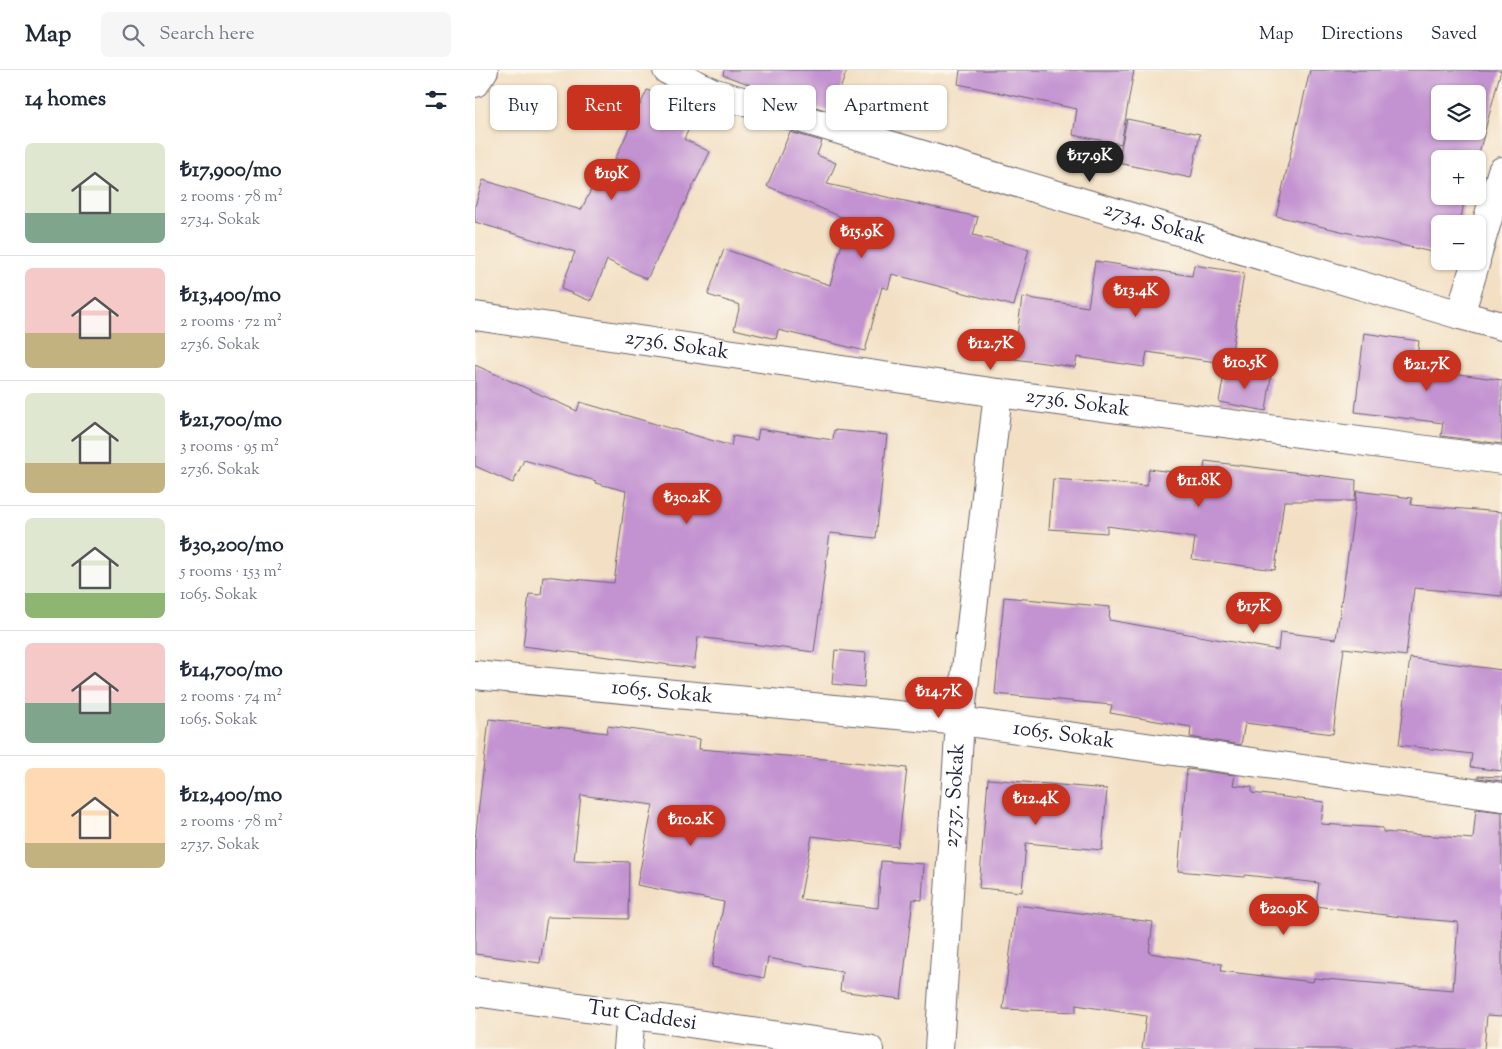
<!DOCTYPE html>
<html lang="en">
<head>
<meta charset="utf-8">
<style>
  :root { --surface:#fff; --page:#f6f6f7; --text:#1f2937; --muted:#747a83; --line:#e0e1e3; --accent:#c8321e }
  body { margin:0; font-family:"Sorts Mill Goudy",serif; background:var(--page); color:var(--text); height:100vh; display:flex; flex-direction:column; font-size:19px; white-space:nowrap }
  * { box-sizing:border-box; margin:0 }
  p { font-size:16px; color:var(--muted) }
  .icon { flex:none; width:28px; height:28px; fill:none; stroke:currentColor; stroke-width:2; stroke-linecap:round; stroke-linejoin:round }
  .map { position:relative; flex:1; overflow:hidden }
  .details { display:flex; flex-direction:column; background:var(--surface); width:475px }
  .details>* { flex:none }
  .banner { position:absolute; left:15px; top:15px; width:475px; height:45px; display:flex; gap:10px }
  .controls { position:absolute; left:956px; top:15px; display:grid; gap:10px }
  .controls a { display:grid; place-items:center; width:55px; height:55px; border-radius:8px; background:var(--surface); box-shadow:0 1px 4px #0004; font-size:25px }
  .price { position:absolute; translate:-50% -42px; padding:0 11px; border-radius:18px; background:var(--accent); color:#fff; font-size:16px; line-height:32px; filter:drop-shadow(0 1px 2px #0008) }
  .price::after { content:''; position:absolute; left:50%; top:30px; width:15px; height:11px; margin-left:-8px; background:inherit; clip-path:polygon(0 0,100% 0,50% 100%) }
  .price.active { background:#222; color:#fff }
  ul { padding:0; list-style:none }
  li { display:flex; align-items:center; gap:15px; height:125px; padding:0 25px }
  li+li { border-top:1px solid var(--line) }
  li span { display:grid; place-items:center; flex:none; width:140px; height:100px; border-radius:8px; color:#555 }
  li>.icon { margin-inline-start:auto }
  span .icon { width:60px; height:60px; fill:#fffc; stroke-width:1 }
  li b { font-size:21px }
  h2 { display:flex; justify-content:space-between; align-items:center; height:60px; padding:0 25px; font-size:21px }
  .chip { padding:0 18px; border-radius:8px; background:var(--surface); box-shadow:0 1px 4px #0004; font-size:18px; line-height:45px }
  .chip.active { background:var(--accent); color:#fff }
  header { display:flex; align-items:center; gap:30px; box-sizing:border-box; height:70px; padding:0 25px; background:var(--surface); border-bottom:1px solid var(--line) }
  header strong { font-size:24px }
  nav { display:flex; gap:28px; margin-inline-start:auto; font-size:18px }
  .search { width:350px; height:45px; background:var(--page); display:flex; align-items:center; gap:12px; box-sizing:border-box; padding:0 18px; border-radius:8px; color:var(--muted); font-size:19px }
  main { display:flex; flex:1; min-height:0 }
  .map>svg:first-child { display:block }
  .building { fill:#c393d1; fill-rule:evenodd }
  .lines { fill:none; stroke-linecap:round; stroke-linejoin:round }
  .minor-casing { stroke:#6b646b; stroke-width:30 }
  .tertiary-casing { stroke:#6b646b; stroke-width:30 }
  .secondary-casing { stroke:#6b646b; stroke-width:30 }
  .minor { stroke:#fff; stroke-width:28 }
  .tertiary { stroke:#fff; stroke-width:28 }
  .secondary { stroke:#fff; stroke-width:28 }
  .labels { text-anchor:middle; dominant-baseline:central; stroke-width:4; stroke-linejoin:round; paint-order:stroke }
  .street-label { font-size:21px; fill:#22223b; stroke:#fbf7ec }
</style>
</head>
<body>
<header>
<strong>Map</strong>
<div class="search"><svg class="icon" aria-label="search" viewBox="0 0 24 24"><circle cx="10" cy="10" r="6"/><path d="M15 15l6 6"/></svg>Search here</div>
<nav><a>Map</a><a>Directions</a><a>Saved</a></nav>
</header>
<main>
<section class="details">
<h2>14 homes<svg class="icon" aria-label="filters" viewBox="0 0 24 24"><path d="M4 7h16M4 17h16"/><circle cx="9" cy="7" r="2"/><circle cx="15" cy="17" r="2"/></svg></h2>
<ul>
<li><span style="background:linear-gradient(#dfe7d0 70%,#7fa58c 0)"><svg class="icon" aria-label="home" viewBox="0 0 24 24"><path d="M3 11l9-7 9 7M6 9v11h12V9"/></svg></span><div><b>₺17,900/mo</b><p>2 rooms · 78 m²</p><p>2734. Sokak</p></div></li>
<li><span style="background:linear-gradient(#f6c9c9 65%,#c2b280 0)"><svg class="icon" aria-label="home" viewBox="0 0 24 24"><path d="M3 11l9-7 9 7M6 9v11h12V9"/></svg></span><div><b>₺13,400/mo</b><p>2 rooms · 72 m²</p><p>2736. Sokak</p></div></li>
<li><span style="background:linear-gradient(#dfe7d0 70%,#c2b280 0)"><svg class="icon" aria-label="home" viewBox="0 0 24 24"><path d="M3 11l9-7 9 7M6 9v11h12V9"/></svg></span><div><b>₺21,700/mo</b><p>3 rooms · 95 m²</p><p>2736. Sokak</p></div></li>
<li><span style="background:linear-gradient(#dfe7d0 75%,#8fb573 0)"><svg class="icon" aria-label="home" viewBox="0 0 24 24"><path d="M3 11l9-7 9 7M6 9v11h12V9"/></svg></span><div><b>₺30,200/mo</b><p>5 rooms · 153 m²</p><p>1065. Sokak</p></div></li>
<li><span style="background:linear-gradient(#f6c9c9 60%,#7fa58c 0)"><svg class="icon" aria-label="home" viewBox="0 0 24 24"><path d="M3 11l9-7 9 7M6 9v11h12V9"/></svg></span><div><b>₺14,700/mo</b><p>2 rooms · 74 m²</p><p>1065. Sokak</p></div></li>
<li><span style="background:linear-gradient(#ffd9b3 75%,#c2b280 0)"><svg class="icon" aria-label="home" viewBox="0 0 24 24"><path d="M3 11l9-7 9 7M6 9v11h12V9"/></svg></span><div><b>₺12,400/mo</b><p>2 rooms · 78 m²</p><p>2737. Sokak</p></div></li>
</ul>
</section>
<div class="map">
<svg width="1027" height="979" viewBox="0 0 1027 979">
  <rect width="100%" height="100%" fill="#fbf7ec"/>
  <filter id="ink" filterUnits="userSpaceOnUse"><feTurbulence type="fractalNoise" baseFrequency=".02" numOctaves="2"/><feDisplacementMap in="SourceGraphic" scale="10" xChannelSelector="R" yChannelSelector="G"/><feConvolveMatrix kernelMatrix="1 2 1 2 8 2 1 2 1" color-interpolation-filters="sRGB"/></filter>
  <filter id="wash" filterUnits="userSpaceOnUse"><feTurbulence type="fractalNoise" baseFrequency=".0096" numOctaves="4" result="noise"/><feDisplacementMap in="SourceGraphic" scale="20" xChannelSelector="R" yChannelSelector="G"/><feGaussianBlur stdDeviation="1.12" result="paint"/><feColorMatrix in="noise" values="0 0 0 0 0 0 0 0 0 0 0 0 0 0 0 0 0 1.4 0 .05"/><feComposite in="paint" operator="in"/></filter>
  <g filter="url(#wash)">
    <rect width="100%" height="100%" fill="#f3e0c4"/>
    <g id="blocks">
      <g class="building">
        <path d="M249,0H372L357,42L327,33L248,5Z"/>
        <path d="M485,0H659L646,74L598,65L602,39L483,14Z"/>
        <path d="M835,0H1026L1004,83L1000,82L998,89H965V126H990L985,154H965V184L801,146ZM965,24H1002V61H965Z"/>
        <path d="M172,20L222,42L209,69L235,82L172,209L132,190L116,231L86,219L100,182L0,152V136L8,110L106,140L117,118L125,122Z"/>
        <path d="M652,49L725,64L716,108L643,93Z"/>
        <path d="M315,62L347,71L342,85L361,93L352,114L503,147L498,165L554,179L539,236L417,204L413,219L407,217L390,281L303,260L301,269L259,259L265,235L233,225L249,179L355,215L374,150L292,116Z"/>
        <path d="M620,191L717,206L719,195L769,203L755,294L672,282L669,297L602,287L600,297L539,289L547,227L613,237Z"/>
        <path d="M889,263L944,271L941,298L1027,310V374L966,366L968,353L880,342Z"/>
        <path d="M0,295L102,341L105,332L256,376L258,366L282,370L284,359L358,370L359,360L412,365L401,468L355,463L339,582L223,567L219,598L48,576L54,524L66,525L68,506L139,513L151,421L120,413L121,411L49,390L38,413L0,396Z"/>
        <path d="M750,299L796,307L791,341L744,332Z"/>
        <path d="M730,391L881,410L880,431H809L800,500L717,489L720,468L632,456V463L574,459L578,409L672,416L674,399L728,406Z"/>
        <path d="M882,421L937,428L936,435L1027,442V526L939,518L931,586L869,578L858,664L770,653L766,675L715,667L716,657L635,643L637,635L520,624L529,527L635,537L634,550L803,580L805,562L861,569Z"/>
        <path d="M360,580L391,583L389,617L357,614Z"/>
        <path d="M935,588L1027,600V701L995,697L997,684L924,675Z"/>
        <path d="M14,649L132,663L133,656L225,669L224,679L361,690L432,698L423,777L337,766L325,829L403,838L406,791L449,794L447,830L438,829L426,929L365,921L367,902L293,888L289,908L237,897L249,832L162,815L178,735L106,725L99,790L154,792L153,849L72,847L65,893L0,884V770Z"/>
        <path d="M712,699L760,705L758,715L777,717V723L849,732L846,754L908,758V762L998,769L1001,739L1027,742V946L1012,945L1009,979H667L671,946L601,935V942L528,939L541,835L678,852L674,883L747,894L746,901L838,912L839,908L978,920L983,852L934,848L841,836L844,813L770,805L769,807L703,801Z"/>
        <path d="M1003,706L1027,707V711L1003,708Z"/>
        <path d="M513,709L632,719L627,780L551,773L547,822L504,818Z"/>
      </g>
    </g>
  </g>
  <g filter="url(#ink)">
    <use href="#blocks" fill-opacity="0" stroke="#6b646b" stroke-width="1"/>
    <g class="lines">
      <g class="minor-casing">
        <g id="minor">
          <path id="s1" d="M192,0L237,22L985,245L1027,256"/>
          <path d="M1002,185L1027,101"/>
          <path d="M985,245L1001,191"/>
          <path id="s2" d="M0,246L523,323L1027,390"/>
          <path id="s3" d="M0,605L485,651L1027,727"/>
          <path d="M153,979L156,944"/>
          <path id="s4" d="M464,979L485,651L523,323"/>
        </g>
      </g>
      <g class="tertiary-casing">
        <g id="tertiary">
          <path id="s5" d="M0,922L394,979"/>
        </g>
      </g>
      <g class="secondary-casing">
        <path id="secondary" d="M0,13L9,0"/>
      </g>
      <use href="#minor" class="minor"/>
      <use href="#tertiary" class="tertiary"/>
      <use href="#secondary" class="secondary"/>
    </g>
  </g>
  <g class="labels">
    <g class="street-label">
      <text stroke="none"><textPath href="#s1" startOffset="512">2734. Sokak</textPath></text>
      <text stroke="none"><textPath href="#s2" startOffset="204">2736. Sokak</textPath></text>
      <text stroke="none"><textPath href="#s2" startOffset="609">2736. Sokak</textPath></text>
      <text stroke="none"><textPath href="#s3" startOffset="188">1065. Sokak</textPath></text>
      <text stroke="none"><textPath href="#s3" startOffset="592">1065. Sokak</textPath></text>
      <text stroke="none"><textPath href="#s4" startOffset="254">2737. Sokak</textPath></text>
      <text stroke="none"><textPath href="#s5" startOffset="169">Tut Caddesi</textPath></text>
    </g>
  </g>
</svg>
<div class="controls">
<a><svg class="icon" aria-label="layers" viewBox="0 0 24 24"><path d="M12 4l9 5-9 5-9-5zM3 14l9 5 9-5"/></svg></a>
<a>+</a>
<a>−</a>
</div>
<b class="price active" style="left:615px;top:113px">₺17.9K</b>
<b class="price" style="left:137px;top:131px">₺19K</b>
<b class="price" style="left:387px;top:189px">₺15.9K</b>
<b class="price" style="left:661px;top:248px">₺13.4K</b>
<b class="price" style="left:516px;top:301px">₺12.7K</b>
<b class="price" style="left:770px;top:320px">₺10.5K</b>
<b class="price" style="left:952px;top:322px">₺21.7K</b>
<b class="price" style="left:724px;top:438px">₺11.8K</b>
<b class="price" style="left:212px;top:455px">₺30.2K</b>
<b class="price" style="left:779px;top:564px">₺17K</b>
<b class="price" style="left:464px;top:649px">₺14.7K</b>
<b class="price" style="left:561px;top:756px">₺12.4K</b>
<b class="price" style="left:216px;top:777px">₺10.2K</b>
<b class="price" style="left:809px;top:866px">₺20.9K</b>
<div class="banner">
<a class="chip">Buy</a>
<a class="chip active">Rent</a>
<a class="chip">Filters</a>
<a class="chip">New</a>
<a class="chip">Apartment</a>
</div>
</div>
</main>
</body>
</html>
